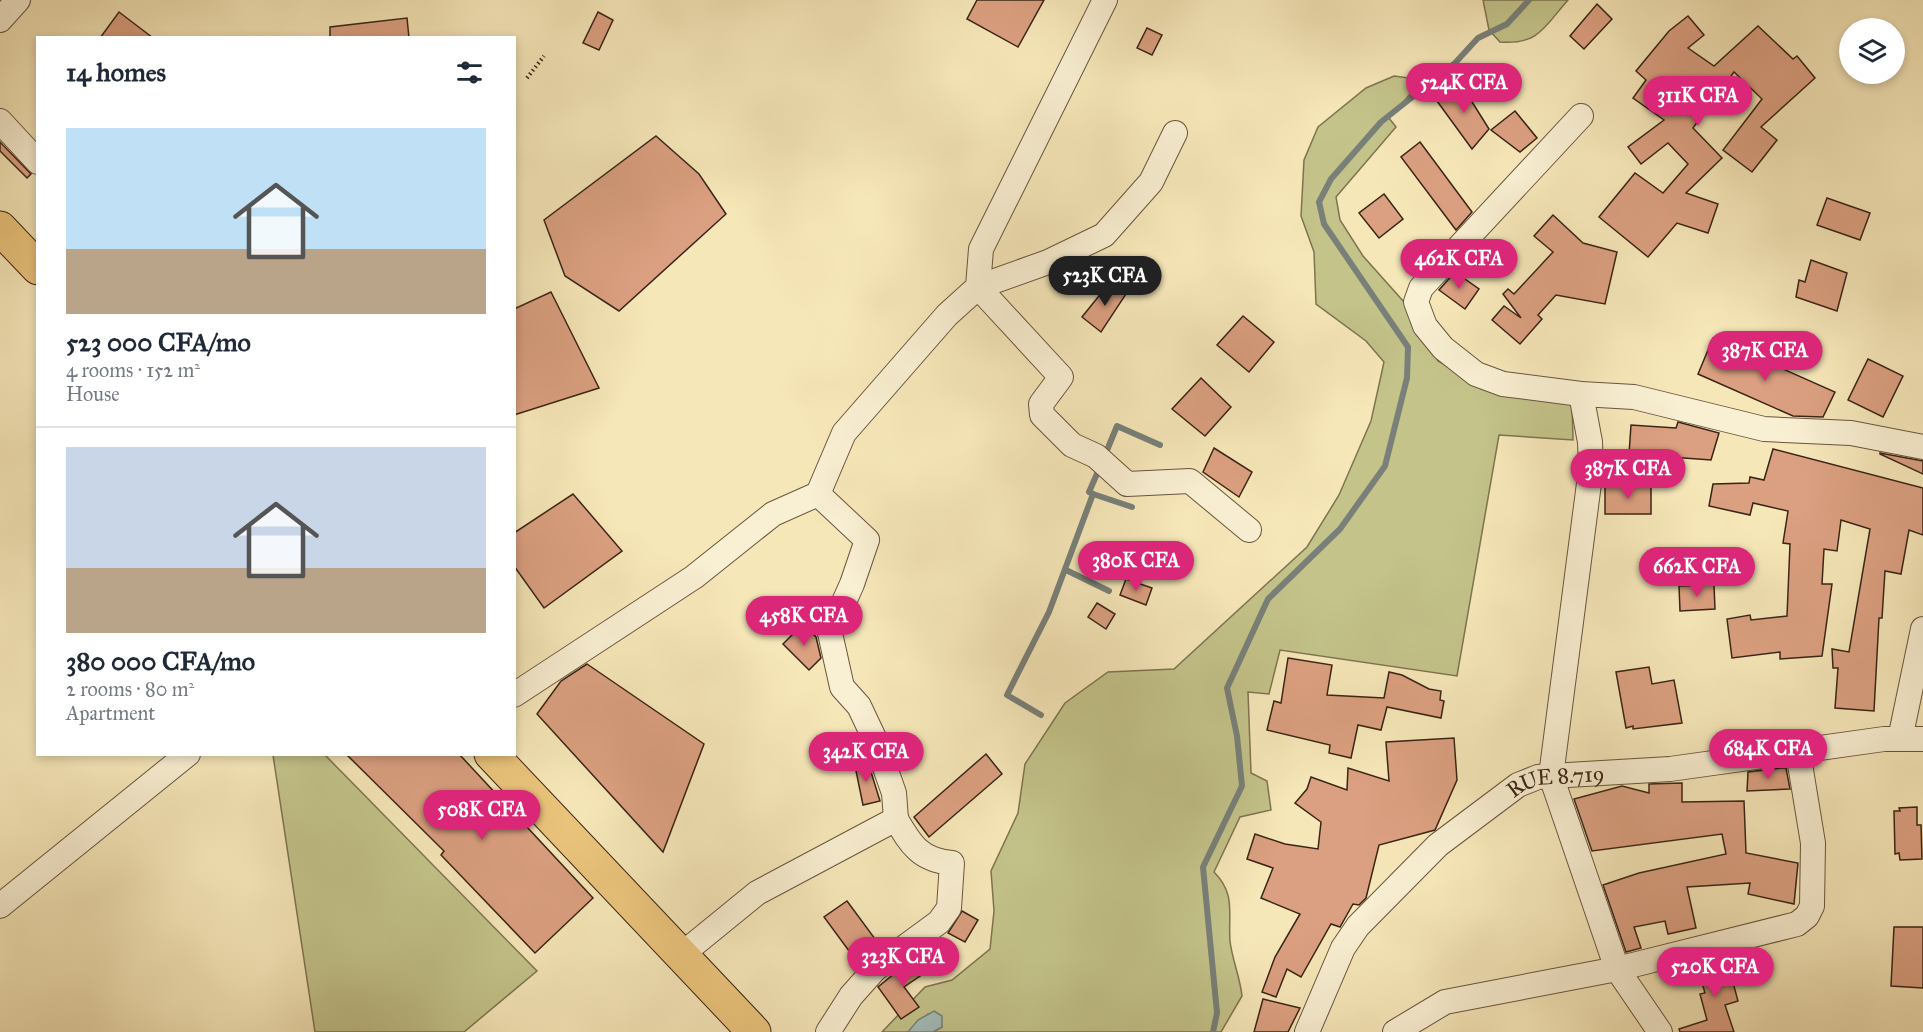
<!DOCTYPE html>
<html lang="en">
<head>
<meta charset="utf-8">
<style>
  :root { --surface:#fff; --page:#f2f2f3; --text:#1f2937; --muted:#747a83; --line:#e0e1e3; --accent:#db2777 }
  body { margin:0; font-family:"IM FELL Great Primer",serif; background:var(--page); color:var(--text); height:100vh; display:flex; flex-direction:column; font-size:22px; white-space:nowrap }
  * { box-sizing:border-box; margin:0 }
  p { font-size:20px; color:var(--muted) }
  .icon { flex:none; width:33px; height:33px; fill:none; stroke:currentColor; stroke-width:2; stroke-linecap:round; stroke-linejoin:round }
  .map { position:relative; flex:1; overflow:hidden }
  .side { position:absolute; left:36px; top:36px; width:480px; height:720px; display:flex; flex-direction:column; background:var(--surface); border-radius:0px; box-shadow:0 3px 9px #0003 }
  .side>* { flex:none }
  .tools { position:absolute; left:1839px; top:18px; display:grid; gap:12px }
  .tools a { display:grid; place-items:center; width:66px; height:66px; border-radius:50%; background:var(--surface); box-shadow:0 3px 9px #0003; font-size:30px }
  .price { position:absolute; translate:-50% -51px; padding:0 14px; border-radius:21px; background:var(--accent); color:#fff; font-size:20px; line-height:39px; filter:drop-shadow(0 2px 3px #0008) }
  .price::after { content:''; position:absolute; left:50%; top:36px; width:18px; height:14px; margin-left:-9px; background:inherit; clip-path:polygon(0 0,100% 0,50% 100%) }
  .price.current { background:#222; color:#fff }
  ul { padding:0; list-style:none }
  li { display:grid; align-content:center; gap:12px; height:318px; padding:0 30px }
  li+li { border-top:2px solid var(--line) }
  li span { display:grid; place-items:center; height:186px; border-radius:0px; color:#555 }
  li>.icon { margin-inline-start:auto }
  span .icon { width:108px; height:108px; fill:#fffc; stroke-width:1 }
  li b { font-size:26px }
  h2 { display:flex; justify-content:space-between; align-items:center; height:72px; padding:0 30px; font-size:26px }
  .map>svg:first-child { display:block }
  .green { fill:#c3c38a; stroke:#7e7450; stroke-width:1.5 }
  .water { fill:#a2bdbb; stroke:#788079; stroke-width:1.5 }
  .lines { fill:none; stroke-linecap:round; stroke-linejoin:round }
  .stream { stroke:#788079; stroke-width:6 }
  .building { fill:#dba081; stroke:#3a2415; stroke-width:1.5 }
  .minor-casing { stroke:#69553e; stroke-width:26 }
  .highway-casing { stroke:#3a2415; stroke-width:35 }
  .path { stroke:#3a2415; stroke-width:4; stroke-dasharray:1.5 3; stroke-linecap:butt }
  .minor { stroke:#f9efd2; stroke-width:24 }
  .highway { stroke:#ebc47c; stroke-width:33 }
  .labels { text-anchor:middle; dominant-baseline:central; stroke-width:4.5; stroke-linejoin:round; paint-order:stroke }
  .street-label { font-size:22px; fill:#3a2415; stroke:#f9efd2 }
</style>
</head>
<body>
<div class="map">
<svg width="1923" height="1032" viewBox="0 0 1923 1032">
  <rect width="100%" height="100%" fill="#f6e7b9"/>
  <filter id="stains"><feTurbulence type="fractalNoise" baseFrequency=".00333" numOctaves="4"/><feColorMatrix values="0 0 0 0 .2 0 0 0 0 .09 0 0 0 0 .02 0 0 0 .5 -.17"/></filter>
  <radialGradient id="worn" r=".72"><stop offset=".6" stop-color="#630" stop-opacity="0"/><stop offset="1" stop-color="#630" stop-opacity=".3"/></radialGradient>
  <g class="green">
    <path d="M1483,0H1568C1544,27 1539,45 1500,42L1489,30Z"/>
    <path d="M1394,76L1416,79L1419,84L1389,118L1396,127L1336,197L1340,220L1363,256L1404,302L1438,361L1487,389L1572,403L1573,440L1499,435L1457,676L1280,650L1269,694L1248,692L1251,773L1267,781L1271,810L1240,817L1214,872C1236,894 1228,913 1230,941C1232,959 1240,977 1242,996L1221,1032H933L942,1027L928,1014L908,1032H882L925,987L952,980L990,949L994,911L991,871L1018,813L1025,764L1065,703L1108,672L1174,669L1307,547L1339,495L1371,421L1384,362L1366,341L1316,304L1314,252L1301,216L1304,160L1318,127L1366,88Z"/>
    <path d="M273,755H325L537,971L464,1032H315Z"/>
  </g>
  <path class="water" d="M934,1011L942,1016V1027L933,1032H908L918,1020Z"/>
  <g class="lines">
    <g class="stream">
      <path d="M1105,455L1117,426L1160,445"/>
      <path d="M1093,494L1132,507"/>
      <path d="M1066,570L1109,591"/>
      <path d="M1041,715L1007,695L1049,612L1093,494L1089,492L1100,467"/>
      <path d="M1213,1032L1217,1013L1203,867L1242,786L1237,736L1227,688L1268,599L1340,529L1385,466L1407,378L1408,347L1324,224L1319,202L1331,179L1381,122L1455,63L1478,38L1507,24L1529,0"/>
    </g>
  </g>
  <g class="building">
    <path d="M977,0H1044L1018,47L967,19Z"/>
    <path d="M1597,4L1612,19L1584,49L1570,36Z"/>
    <path d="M119,12L153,38H100Z"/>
    <path d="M598,12L613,20L599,50L583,43Z"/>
    <path d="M1688,16L1704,35L1688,48L1714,66L1758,26L1793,59L1797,56L1815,78L1761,127L1777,140L1752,172L1723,150L1762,99L1734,72L1693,128L1722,158L1686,193L1718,204L1708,233L1677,223L1648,257L1599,217L1635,173L1663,193L1688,164L1668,143L1641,164L1628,147L1664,120L1633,98L1646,80L1636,71L1669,31Z"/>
    <path d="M407,18L409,38H330V27Z"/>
    <path d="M1147,28L1162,35L1152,55L1137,48Z"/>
    <path d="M1459,81L1489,129L1472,149L1437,101Z"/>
    <path d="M1515,111L1537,138L1520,152L1491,130Z"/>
    <path d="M656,136L699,174L726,214L619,311L565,276L544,220Z"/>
    <path d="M0,142L31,174L27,178L0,151Z"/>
    <path d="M1420,142L1472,212L1456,230L1401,157Z"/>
    <path d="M1384,194L1403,219L1379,238L1359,213Z"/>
    <path d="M1827,198L1870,213L1860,240L1817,225Z"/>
    <path d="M1553,215L1583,243L1617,252L1605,304L1556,295L1538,315L1542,319L1520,344L1492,320L1504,306L1521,318L1503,294L1508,289L1514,294L1553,252L1534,236Z"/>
    <path d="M1811,260L1847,273L1837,311L1796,297L1799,280L1805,282Z"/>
    <path d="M1455,272L1479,289L1465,309L1439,290Z"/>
    <path d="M1111,281L1126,294L1101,332L1082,317Z"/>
    <path d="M551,292L599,388L514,415V309Z"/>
    <path d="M1243,316L1274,342L1249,372L1217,345Z"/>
    <path d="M1713,338L1835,392L1823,417L1793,416L1698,374Z"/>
    <path d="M1868,359L1903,376L1883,417L1848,400Z"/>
    <path d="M1201,378L1231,407L1205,436L1172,409Z"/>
    <path d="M1678,422L1719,433L1711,460L1629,454L1631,425L1676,428Z"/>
    <path d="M1214,448L1252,472L1239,497L1203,472Z"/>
    <path d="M1773,449L1923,488V535L1909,530L1901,574L1885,571L1882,618H1879L1874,711L1835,708L1838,668H1833L1832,649L1849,652L1870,529L1841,520L1837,551L1824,549L1822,584H1832L1822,656L1780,659V652L1732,658L1727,619L1750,615L1751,620L1787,616L1790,544L1783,543L1788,511L1753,503L1750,515L1709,506L1713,484L1749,483L1750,477L1764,480Z"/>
    <path d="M1880,453L1923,461V474L1880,454Z"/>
    <path d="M1651,485V514H1605V486Z"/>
    <path d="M573,494L622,551L544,608L514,566V533Z"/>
    <path d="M1126,579L1152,588L1146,605L1120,595Z"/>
    <path d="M1714,585L1715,609L1680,611L1679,586Z"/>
    <path d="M1097,603L1115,614L1106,629L1088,617Z"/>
    <path d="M803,624L816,637L821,658L809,670L783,644Z"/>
    <path d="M1288,658L1332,665L1327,695L1384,698L1389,672L1402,675L1429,689L1441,691L1440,700L1444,701L1441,718L1387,707L1381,730L1358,725L1351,758L1329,753L1330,745L1267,730L1274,701L1281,703Z"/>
    <path d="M587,664L704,744L663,852L537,714L561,681Z"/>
    <path d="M1649,667L1652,684L1674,680L1682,723L1633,729V726L1626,728L1616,672Z"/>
    <path d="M1454,738L1457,780L1435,830L1379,845L1366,898L1359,905L1353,904L1340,927L1331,924L1301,977L1287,969L1276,997L1262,992L1275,957L1300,914L1261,898L1273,868L1247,859L1255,834L1285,844L1318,849L1321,822L1295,803L1307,789L1311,777L1347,790L1348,768L1389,781L1386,742Z"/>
    <path d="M346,754H459L593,898L535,953L441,855L444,851Z"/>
    <path d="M986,754L1002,774L929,837L914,817Z"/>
    <path d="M867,759L880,801L863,805L854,761Z"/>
    <path d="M1781,768H1786L1790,789L1747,791L1748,772Z"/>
    <path d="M1682,783V802L1744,801L1746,853L1798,863L1794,904L1748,894L1750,883L1687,887L1696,928L1668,934L1665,921L1634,927L1641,948L1626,952L1603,885L1639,873L1726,854L1722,834L1592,851L1574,799L1622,786L1649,793V784Z"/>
    <path d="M1917,807V825H1921L1922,859L1900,860L1899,853L1895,854L1894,811H1900L1899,808Z"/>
    <path d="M847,901L881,947L861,963L857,957L855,959L824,917Z"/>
    <path d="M962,911L978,920L965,942L948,933Z"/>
    <path d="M1894,927H1923V988L1891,986Z"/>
    <path d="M916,956L926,972L904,987L919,1007L901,1019L878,987Z"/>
    <path d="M1721,959L1722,966L1728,964L1738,1001L1725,1005L1734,1032H1680L1679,1029L1707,1020L1700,994L1705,993L1697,966Z"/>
    <path d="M1263,999L1300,1008L1288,1032H1254Z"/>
  </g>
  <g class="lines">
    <g class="minor-casing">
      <g id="minor">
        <path d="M0,20L18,0"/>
        <path d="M1581,116L1421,288L1416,302L1425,326L1443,348L1476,374L1503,384L1581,394L1634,397L1764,429L1851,433L1923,447"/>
        <path d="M0,121L38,162"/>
        <path d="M1175,133L1151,182L1104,235L1048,262L978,287L1061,377L1041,404L1042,415L1072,445L1096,456L1127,484L1190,481L1249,530"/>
        <path d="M1581,394L1590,442L1591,468L1551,776L1617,969L1660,1032"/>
        <path d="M514,695L694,577L773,514L818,494L844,433L947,315L978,287L981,249L1105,0"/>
        <path d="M1900,739L1923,629"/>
        <path d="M0,906L188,754"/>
        <path d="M681,955L757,893L896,819L894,793L876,742L859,706L842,687L830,633L852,584L867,540L818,494"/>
        <path d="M828,1032L851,996L875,969L939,922L949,908L952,863C920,860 911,845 896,819"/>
        <path id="s1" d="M1307,1032L1343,948L1358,926L1438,845L1518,785L1538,777L1551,776L1670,769L1884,739H1923"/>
        <path d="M1395,1032L1445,1002L1617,969L1797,924L1807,916L1812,906L1813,843L1798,752"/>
      </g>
    </g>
    <g class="highway-casing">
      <g id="highway">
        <path d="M0,228L38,268"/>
        <path d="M491,754L754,1032"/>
      </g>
    </g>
    <path class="path" d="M527,78L544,56"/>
    <use href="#minor" class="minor"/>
    <use href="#highway" class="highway"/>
  </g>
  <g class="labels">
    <g class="street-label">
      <text stroke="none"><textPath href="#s1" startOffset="370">RUE 8.719</textPath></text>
    </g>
  </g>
  <rect width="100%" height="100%" filter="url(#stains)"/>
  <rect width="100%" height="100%" fill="url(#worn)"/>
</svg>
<div class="tools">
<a><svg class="icon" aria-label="layers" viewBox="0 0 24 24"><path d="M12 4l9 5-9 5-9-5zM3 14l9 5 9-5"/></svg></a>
</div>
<b class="price" style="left:1464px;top:114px">524K CFA</b>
<b class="price" style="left:1698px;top:127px">311K CFA</b>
<b class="price" style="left:1459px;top:290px">462K CFA</b>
<b class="price current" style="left:1105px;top:307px">523K CFA</b>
<b class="price" style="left:1765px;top:382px">387K CFA</b>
<b class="price" style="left:1628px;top:500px">387K CFA</b>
<b class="price" style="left:1136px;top:592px">380K CFA</b>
<b class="price" style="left:1697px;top:598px">662K CFA</b>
<b class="price" style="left:804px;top:647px">458K CFA</b>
<b class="price" style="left:1768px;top:780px">684K CFA</b>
<b class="price" style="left:866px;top:783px">342K CFA</b>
<b class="price" style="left:482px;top:841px">508K CFA</b>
<b class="price" style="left:903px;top:988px">323K CFA</b>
<b class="price" style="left:1715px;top:998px">520K CFA</b>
<section class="side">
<h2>14 homes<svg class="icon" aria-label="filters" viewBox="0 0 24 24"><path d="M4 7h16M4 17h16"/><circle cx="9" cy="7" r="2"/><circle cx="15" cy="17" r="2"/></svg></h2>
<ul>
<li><span style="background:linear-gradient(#bfe0f5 65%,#b9a48a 0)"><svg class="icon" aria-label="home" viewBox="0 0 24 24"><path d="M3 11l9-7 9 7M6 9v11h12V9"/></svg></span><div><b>523 000 CFA/mo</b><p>4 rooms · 152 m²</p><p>House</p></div></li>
<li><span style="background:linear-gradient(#c9d6e8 65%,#b9a48a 0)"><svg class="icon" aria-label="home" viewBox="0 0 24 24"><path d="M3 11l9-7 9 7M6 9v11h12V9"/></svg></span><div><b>380 000 CFA/mo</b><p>2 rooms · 80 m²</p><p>Apartment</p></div></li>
</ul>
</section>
</div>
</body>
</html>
